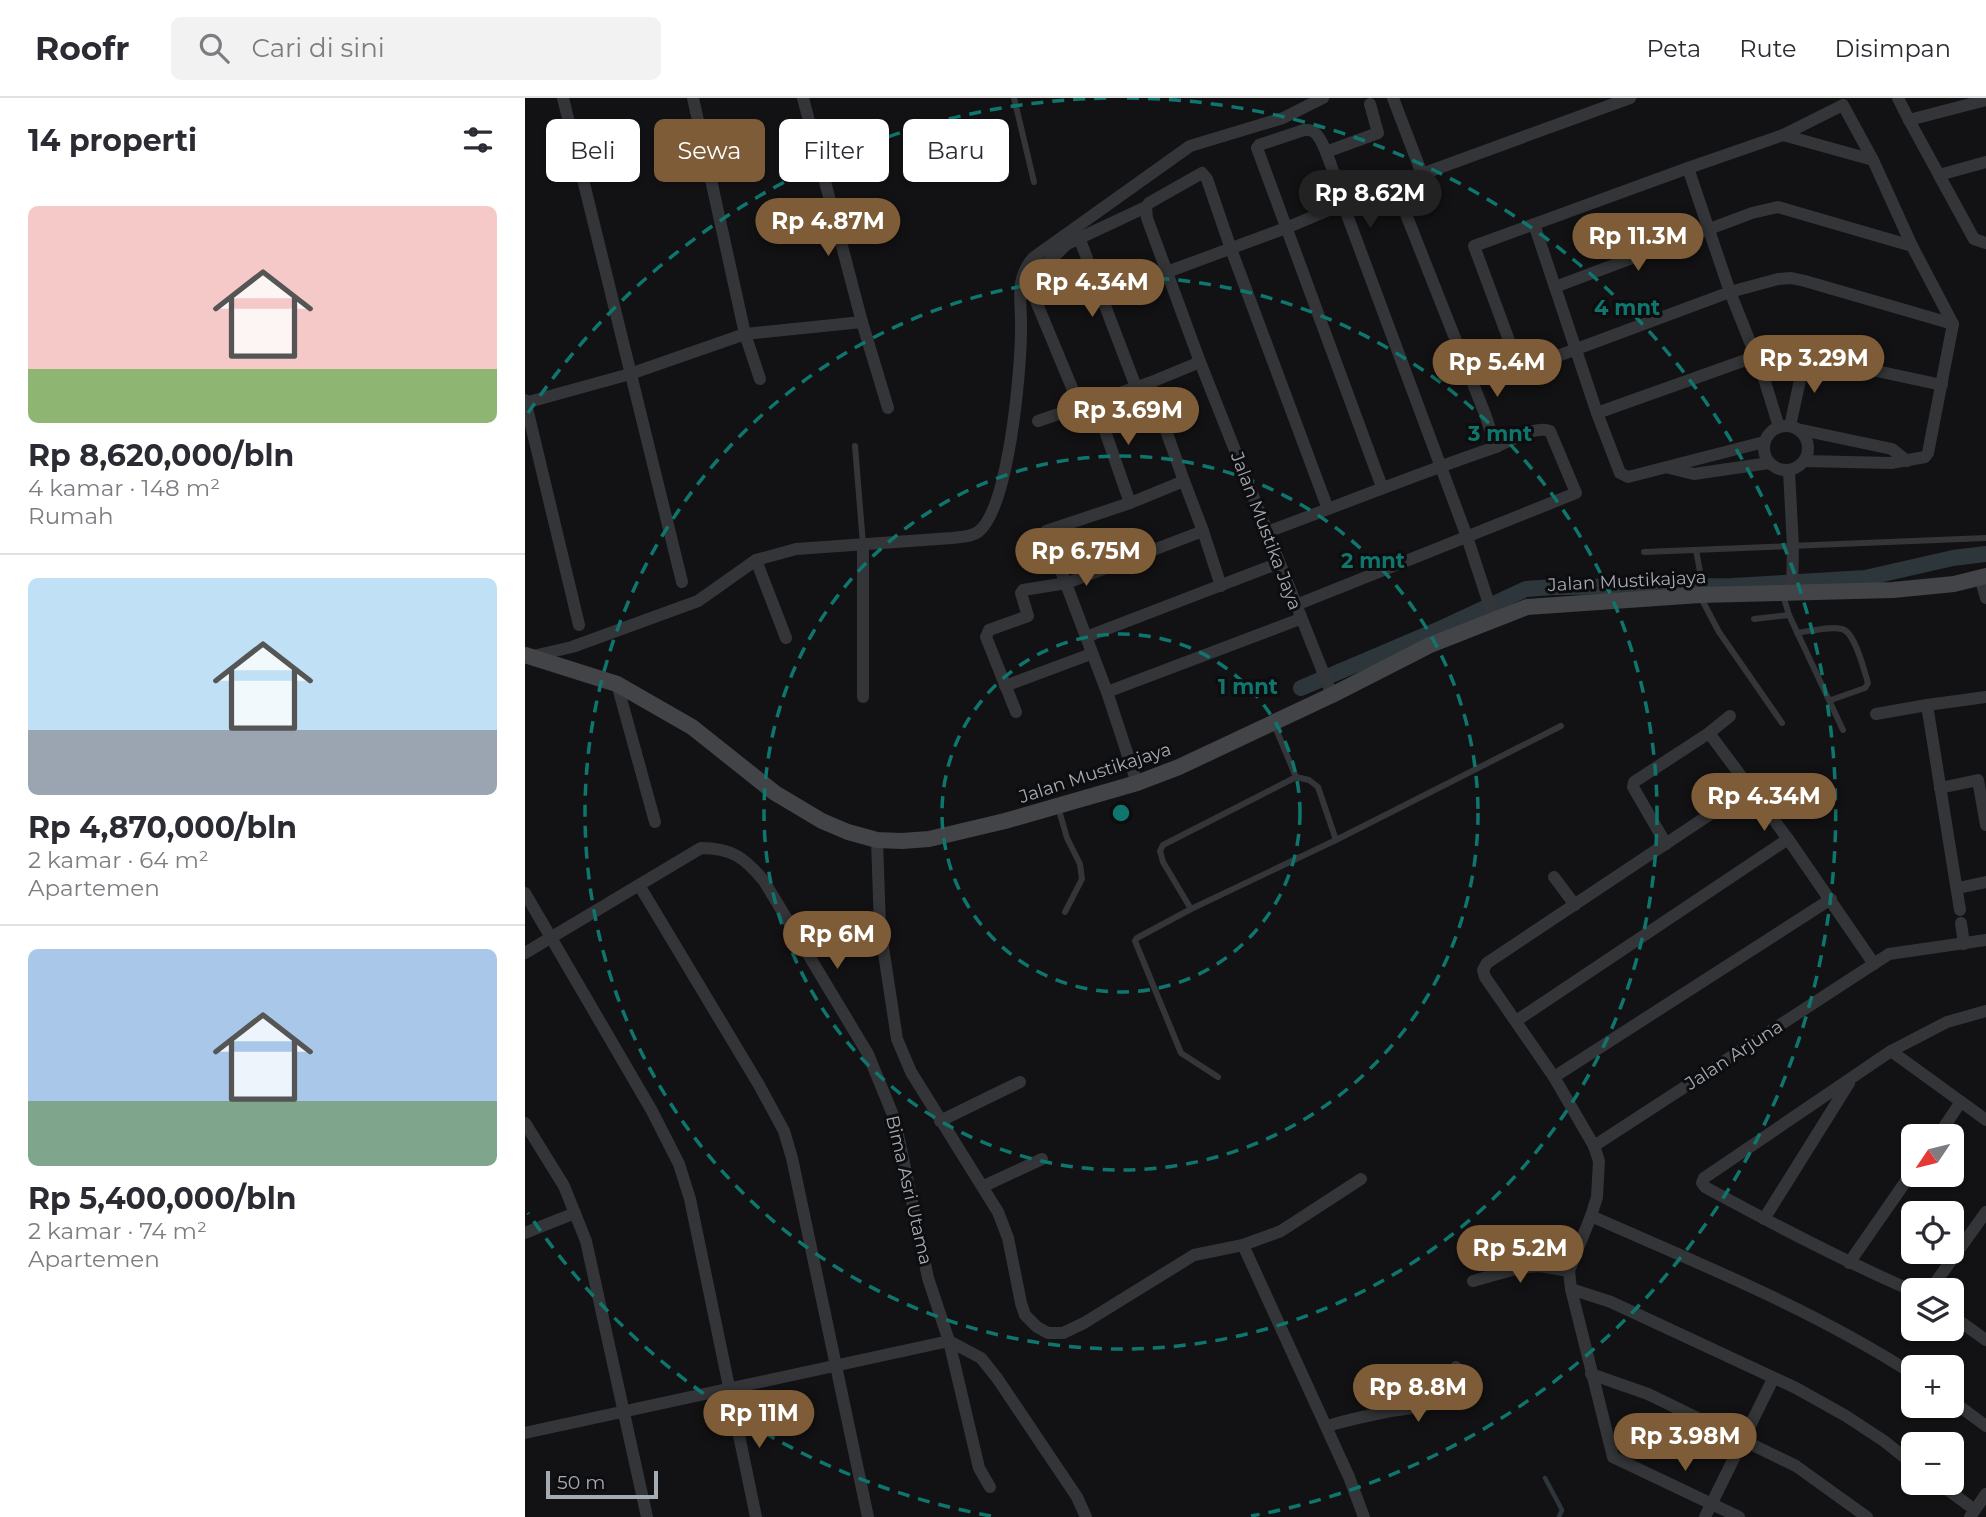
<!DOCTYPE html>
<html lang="id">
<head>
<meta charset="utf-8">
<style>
  :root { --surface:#fff; --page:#f2f2f3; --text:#2b2b33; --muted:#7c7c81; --line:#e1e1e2; --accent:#7d5c37 }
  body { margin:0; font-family:Montserrat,sans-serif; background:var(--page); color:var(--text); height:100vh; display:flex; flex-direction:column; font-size:26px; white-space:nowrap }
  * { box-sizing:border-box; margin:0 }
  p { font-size:23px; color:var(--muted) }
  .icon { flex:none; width:38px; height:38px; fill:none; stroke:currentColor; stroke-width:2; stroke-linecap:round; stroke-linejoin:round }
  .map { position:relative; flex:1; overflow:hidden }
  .side { display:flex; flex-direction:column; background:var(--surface); width:525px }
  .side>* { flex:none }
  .banner { position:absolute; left:21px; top:21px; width:665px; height:63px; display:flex; gap:14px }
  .needle { width:46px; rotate:235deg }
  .fabs { position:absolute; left:1376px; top:1026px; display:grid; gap:14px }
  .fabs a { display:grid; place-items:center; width:63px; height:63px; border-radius:10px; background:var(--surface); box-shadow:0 2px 5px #0004; font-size:35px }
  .scale { position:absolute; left:21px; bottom:18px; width:112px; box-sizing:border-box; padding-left:7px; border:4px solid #a5abb3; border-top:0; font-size:19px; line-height:24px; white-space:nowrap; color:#a5abb3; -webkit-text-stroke:5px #0d0d0f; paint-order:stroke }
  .price { position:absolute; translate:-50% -60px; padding:0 16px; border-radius:24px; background:var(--accent); color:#fff; font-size:23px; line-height:46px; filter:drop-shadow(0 2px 4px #0008) }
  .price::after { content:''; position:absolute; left:50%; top:42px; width:21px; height:16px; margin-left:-10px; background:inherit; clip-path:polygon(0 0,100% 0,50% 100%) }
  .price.current { background:#222; color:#fff }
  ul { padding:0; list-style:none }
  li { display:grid; align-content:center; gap:14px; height:371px; padding:0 28px }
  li+li { border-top:2px solid var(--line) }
  li span { display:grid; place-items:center; height:217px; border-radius:10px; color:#555 }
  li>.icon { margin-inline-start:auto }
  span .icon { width:126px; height:126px; fill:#fffc; stroke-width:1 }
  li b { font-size:30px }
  h2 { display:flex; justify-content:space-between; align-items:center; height:84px; padding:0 28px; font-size:30px }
  .pill { padding:0 24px; border-radius:10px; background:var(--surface); box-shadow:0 2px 5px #0004; font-size:24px; line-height:63px }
  .pill.current { background:var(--accent); color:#fff }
  header { display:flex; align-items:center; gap:42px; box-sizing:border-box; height:98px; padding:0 35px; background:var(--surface); border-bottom:2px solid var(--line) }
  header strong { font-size:33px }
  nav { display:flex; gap:38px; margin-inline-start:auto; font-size:24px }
  .search { width:490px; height:63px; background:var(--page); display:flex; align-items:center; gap:18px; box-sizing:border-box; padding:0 24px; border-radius:10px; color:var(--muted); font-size:26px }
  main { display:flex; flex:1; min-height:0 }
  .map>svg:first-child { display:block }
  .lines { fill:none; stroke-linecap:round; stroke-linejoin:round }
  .stream { stroke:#2d363b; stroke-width:4.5 }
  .canal { stroke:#2d363b; stroke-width:16 }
  .service { stroke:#343538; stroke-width:6 }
  .minor { stroke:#343538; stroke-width:12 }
  .secondary { stroke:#424448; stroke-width:16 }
  .ring { fill:none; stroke:#0f766e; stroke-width:3.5; stroke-dasharray:12 9 }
  .labels { text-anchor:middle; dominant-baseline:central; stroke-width:6; stroke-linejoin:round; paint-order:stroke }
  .street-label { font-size:18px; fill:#a5abb3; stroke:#0d0d0f }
  .centre { fill:#0f766e; stroke:#0d0d0f; stroke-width:3.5 }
  .ring-label { font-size:21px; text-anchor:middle; font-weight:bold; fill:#0f766e; stroke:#0d0d0f; stroke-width:6; stroke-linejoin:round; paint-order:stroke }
</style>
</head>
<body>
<header>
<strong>Roofr</strong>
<div class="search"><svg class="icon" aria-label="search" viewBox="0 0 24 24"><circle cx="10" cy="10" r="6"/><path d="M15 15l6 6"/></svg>Cari di sini</div>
<nav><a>Peta</a><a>Rute</a><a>Disimpan</a></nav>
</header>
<main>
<section class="side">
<h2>14 properti<svg class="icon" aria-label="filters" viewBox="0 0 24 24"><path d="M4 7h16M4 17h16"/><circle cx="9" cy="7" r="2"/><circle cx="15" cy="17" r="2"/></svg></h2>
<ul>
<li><span style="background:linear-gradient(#f6c9c9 75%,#8fb573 0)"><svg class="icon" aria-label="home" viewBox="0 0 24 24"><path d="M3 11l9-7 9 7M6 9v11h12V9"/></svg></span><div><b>Rp 8,620,000/bln</b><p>4 kamar · 148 m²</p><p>Rumah</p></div></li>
<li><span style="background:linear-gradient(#bfe0f5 70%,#9aa5b1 0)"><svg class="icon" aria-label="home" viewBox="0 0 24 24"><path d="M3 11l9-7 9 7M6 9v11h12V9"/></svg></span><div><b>Rp 4,870,000/bln</b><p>2 kamar · 64 m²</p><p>Apartemen</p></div></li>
<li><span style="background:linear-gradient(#a9c7e8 70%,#7fa58c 0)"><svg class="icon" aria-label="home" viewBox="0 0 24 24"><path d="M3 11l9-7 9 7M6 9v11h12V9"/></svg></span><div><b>Rp 5,400,000/bln</b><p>2 kamar · 74 m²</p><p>Apartemen</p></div></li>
</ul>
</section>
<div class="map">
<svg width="1461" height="1419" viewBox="0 0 1461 1419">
  <rect width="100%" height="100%" fill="#121214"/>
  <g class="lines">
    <path class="stream" d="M1020,1380L1037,1412L1034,1419"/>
    <path class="canal" d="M776,590L917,530L1001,491L1028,489L1208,488L1340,480L1428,460L1461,456"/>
    <g class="service">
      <path d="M489,0L509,84"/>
      <path d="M330,348L338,446"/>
      <path d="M1171,452L1179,495"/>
      <path d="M1119,454L1461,440"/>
      <path d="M1258,497L1264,517L1318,632"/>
      <path d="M1176,500L1194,534L1257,625"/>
      <path d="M1229,521L1264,517"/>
      <path d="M1272,535C1286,533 1304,528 1317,531C1330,534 1339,572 1343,585L1340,590L1306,602"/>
      <path d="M533,709L542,740L555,766L557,781L540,814"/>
      <path d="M811,742L1036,628"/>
      <path d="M666,811L638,764L635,753L638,747L771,679"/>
      <path d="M693,979L656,955L610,843L612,840L666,811L811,742L793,689L784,682L771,679L749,626"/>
    </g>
    <g class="minor">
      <path d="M38,0L157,484"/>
      <path d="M168,0L220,236L235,281"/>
      <path d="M278,0L337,224L363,310"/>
      <path d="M868,0L897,76L1105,0"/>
      <path d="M1373,0L1384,22L1461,2"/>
      <path d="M1384,22L1414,77"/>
      <path d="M1258,37L1348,62"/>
      <path d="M801,54L853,35L845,6"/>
      <path d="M1461,64L1414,77L1449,141L1461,145"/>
      <path d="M1163,70L1258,37L1318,7L1348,62L1387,148"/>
      <path d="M621,109L622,120L675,264L807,597"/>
      <path d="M1009,126L1072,315L1095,375L1103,379L1239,344"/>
      <path d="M555,142L611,289"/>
      <path d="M642,174L761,130L818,106L942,439L969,521"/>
      <path d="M1030,189L1227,115L1253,109L1387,148L1428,226"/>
      <path d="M624,285L659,383"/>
      <path d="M0,302L54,527"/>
      <path d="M570,304L605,405"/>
      <path d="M0,305L105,276L220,236L337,224"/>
      <path d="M555,309L503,184L542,146L621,109L624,105L677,75L682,81L706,151L803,411"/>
      <path d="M1072,315L1232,258L1280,259L1305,263L1417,287"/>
      <path d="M513,323L624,285L675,264"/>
      <path d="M1265,328L1280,259"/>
      <circle cx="1261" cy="350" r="22"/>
      <path d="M1254,329L1237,274L1205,194L1163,70L949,148L995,272L1205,194L1253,181L1266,180L1280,183L1428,226L1403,355L1400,359L1366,365L1279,363"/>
      <path d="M1272,331L1367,351L1382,363"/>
      <path d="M1144,370L1169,376L1244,365"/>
      <path d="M1264,373L1268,449L1267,495"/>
      <path d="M742,434C818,406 894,375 971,349L960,316L871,91L868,89L818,106C813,91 801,42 789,34C785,31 783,32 779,32L734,47L732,50L857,389"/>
      <path d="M338,446V599"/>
      <path d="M231,462L261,540"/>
      <path d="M1455,479L1461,500"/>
      <path d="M771,507L1051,395L1025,333C1010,327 985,343 971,349"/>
      <path d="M561,539L754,465"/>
      <path d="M8,558L47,549L173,503L231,462L271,451L427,440C435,439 446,439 453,434C484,411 496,271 496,232C497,205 489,181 508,160L665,48L758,20L798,0"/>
      <path d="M92,586L130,724"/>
      <path d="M480,588L566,556"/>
      <path d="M582,594L775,521"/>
      <path d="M491,614L461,539L464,532L503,518L496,495L498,492L542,485L678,433L696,488"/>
      <path d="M1351,616L1402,607"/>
      <path d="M1184,635L1205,618"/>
      <path d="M612,685L582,594L521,433L605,405L659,383L678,433"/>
      <path d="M1415,690L1453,682L1461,727"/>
      <path d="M352,742L355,829L372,941L386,974L473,1114L483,1140L496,1205L500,1217L512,1229L523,1235H538L559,1225L669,1157L718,1147L756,1133L836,1081"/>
      <path d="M1141,746L1108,689L1109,684L1184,635L1263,741L1349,866"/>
      <path d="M1029,779L1050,807"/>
      <path d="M114,787L234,987L259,1033L267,1060L343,1419"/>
      <path d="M1433,790L1461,784"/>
      <path d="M0,795L127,1013L154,1066L165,1101L231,1419"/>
      <path d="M1435,812L1402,607L1461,599"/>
      <path d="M1436,825L1439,846"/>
      <path d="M0,855L176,750C207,750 220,760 239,783L343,956L370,1022L403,1180L424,1243L454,1370L465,1389"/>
      <path d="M991,923L1263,741"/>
      <path d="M1366,953L1422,924L1461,913"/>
      <path d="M1029,979L1306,801"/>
      <path d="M415,1023L495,984"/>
      <path d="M0,1025L39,1088L61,1143L122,1419"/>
      <path d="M1413,1038L1435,1005"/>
      <path d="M1069,1048L1364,856L1461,842"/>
      <path d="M459,1088L517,1061"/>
      <path d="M1066,1118L1072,1099L1074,1063L1069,1048L1029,979L960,879L958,872L962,865L1226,689"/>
      <path d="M1239,1121L1324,985"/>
      <path d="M0,1135L50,1115"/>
      <path d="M718,1147L824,1379L839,1419"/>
      <path d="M1324,1165L1388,1073"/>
      <path d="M948,1183L994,1170L1014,1168L1044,1173"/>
      <path d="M1046,1191L1086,1204L1271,1290L1321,1318L1359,1343L1388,1366"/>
      <path d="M1405,1192L1461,1114"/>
      <path d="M1388,1193C1316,1162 1248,1126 1180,1089L1177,1085L1179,1080L1366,953L1461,1022"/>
      <path d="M1426,1217L1461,1242"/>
      <path d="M424,1243L456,1260L472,1280L552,1399L561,1419"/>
      <path d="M1066,1276L1123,1296L1271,1368L1342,1419"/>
      <path d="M1426,1302L1461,1328"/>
      <path d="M802,1328C823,1322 845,1317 866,1313C885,1310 910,1310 923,1295C929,1289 929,1278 931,1269"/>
      <path d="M0,1335L424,1243"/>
      <path d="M1412,1384L1450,1412"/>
      <path d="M1180,1419L1248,1281"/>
      <path d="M1214,1419L1088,1359L1046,1191L1044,1173L1066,1118C1175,1166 1287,1211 1388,1276"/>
      <path d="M1445,1419L1461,1396"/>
    </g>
    <path class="secondary" d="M0,557L92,586L167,629L250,695L297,723L323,734L352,742L377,743L404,741L480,723L612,685L654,669L807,597L905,547L1002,509L1175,497L1368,492L1429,486L1461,478"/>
  </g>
  <g class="ring">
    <circle cx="596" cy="715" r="179"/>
    <circle cx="596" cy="715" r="357"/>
    <circle cx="596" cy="715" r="536"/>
    <path d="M466 1418A715 715 0 0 1 3 1115M3 315A715 715 0 0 1 590 0M602 0A715 715 0 0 1 726 1418"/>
  </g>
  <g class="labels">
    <g class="street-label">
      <text transform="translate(741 433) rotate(69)">Jalan Mustika Jaya</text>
      <text transform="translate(1102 483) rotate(-3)">Jalan Mustikajaya</text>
      <text transform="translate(570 675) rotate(-18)">Jalan Mustikajaya</text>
      <text transform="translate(1209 957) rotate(-33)">Jalan Arjuna</text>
      <text transform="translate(384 1092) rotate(77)">Bima Asri Utama</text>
    </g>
  </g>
  <circle cx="596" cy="715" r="10" class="centre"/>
  <g class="ring-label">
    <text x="1102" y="217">4 mnt</text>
    <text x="975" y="343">3 mnt</text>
    <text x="848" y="470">2 mnt</text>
    <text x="723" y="596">1 mnt</text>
  </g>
</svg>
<div class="fabs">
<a><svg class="needle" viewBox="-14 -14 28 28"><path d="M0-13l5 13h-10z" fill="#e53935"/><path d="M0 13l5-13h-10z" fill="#7c7c81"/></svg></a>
<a><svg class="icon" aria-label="locate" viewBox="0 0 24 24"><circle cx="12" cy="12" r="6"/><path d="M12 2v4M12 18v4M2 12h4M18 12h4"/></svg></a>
<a><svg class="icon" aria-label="layers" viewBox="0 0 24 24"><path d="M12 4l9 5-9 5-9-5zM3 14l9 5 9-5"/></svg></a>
<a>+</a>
<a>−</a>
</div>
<div class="scale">50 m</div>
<b class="price current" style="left:845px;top:132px">Rp 8.62M</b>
<b class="price" style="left:303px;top:160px">Rp 4.87M</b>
<b class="price" style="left:1113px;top:175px">Rp 11.3M</b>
<b class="price" style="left:567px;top:221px">Rp 4.34M</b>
<b class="price" style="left:1289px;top:297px">Rp 3.29M</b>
<b class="price" style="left:972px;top:301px">Rp 5.4M</b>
<b class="price" style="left:603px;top:349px">Rp 3.69M</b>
<b class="price" style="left:561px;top:490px">Rp 6.75M</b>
<b class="price" style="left:1239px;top:735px">Rp 4.34M</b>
<b class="price" style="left:312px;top:873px">Rp 6M</b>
<b class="price" style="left:995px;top:1187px">Rp 5.2M</b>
<b class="price" style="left:893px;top:1326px">Rp 8.8M</b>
<b class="price" style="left:234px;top:1352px">Rp 11M</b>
<b class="price" style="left:1160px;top:1375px">Rp 3.98M</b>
<div class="banner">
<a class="pill">Beli</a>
<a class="pill current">Sewa</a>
<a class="pill">Filter</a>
<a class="pill">Baru</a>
</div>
</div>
</main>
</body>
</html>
